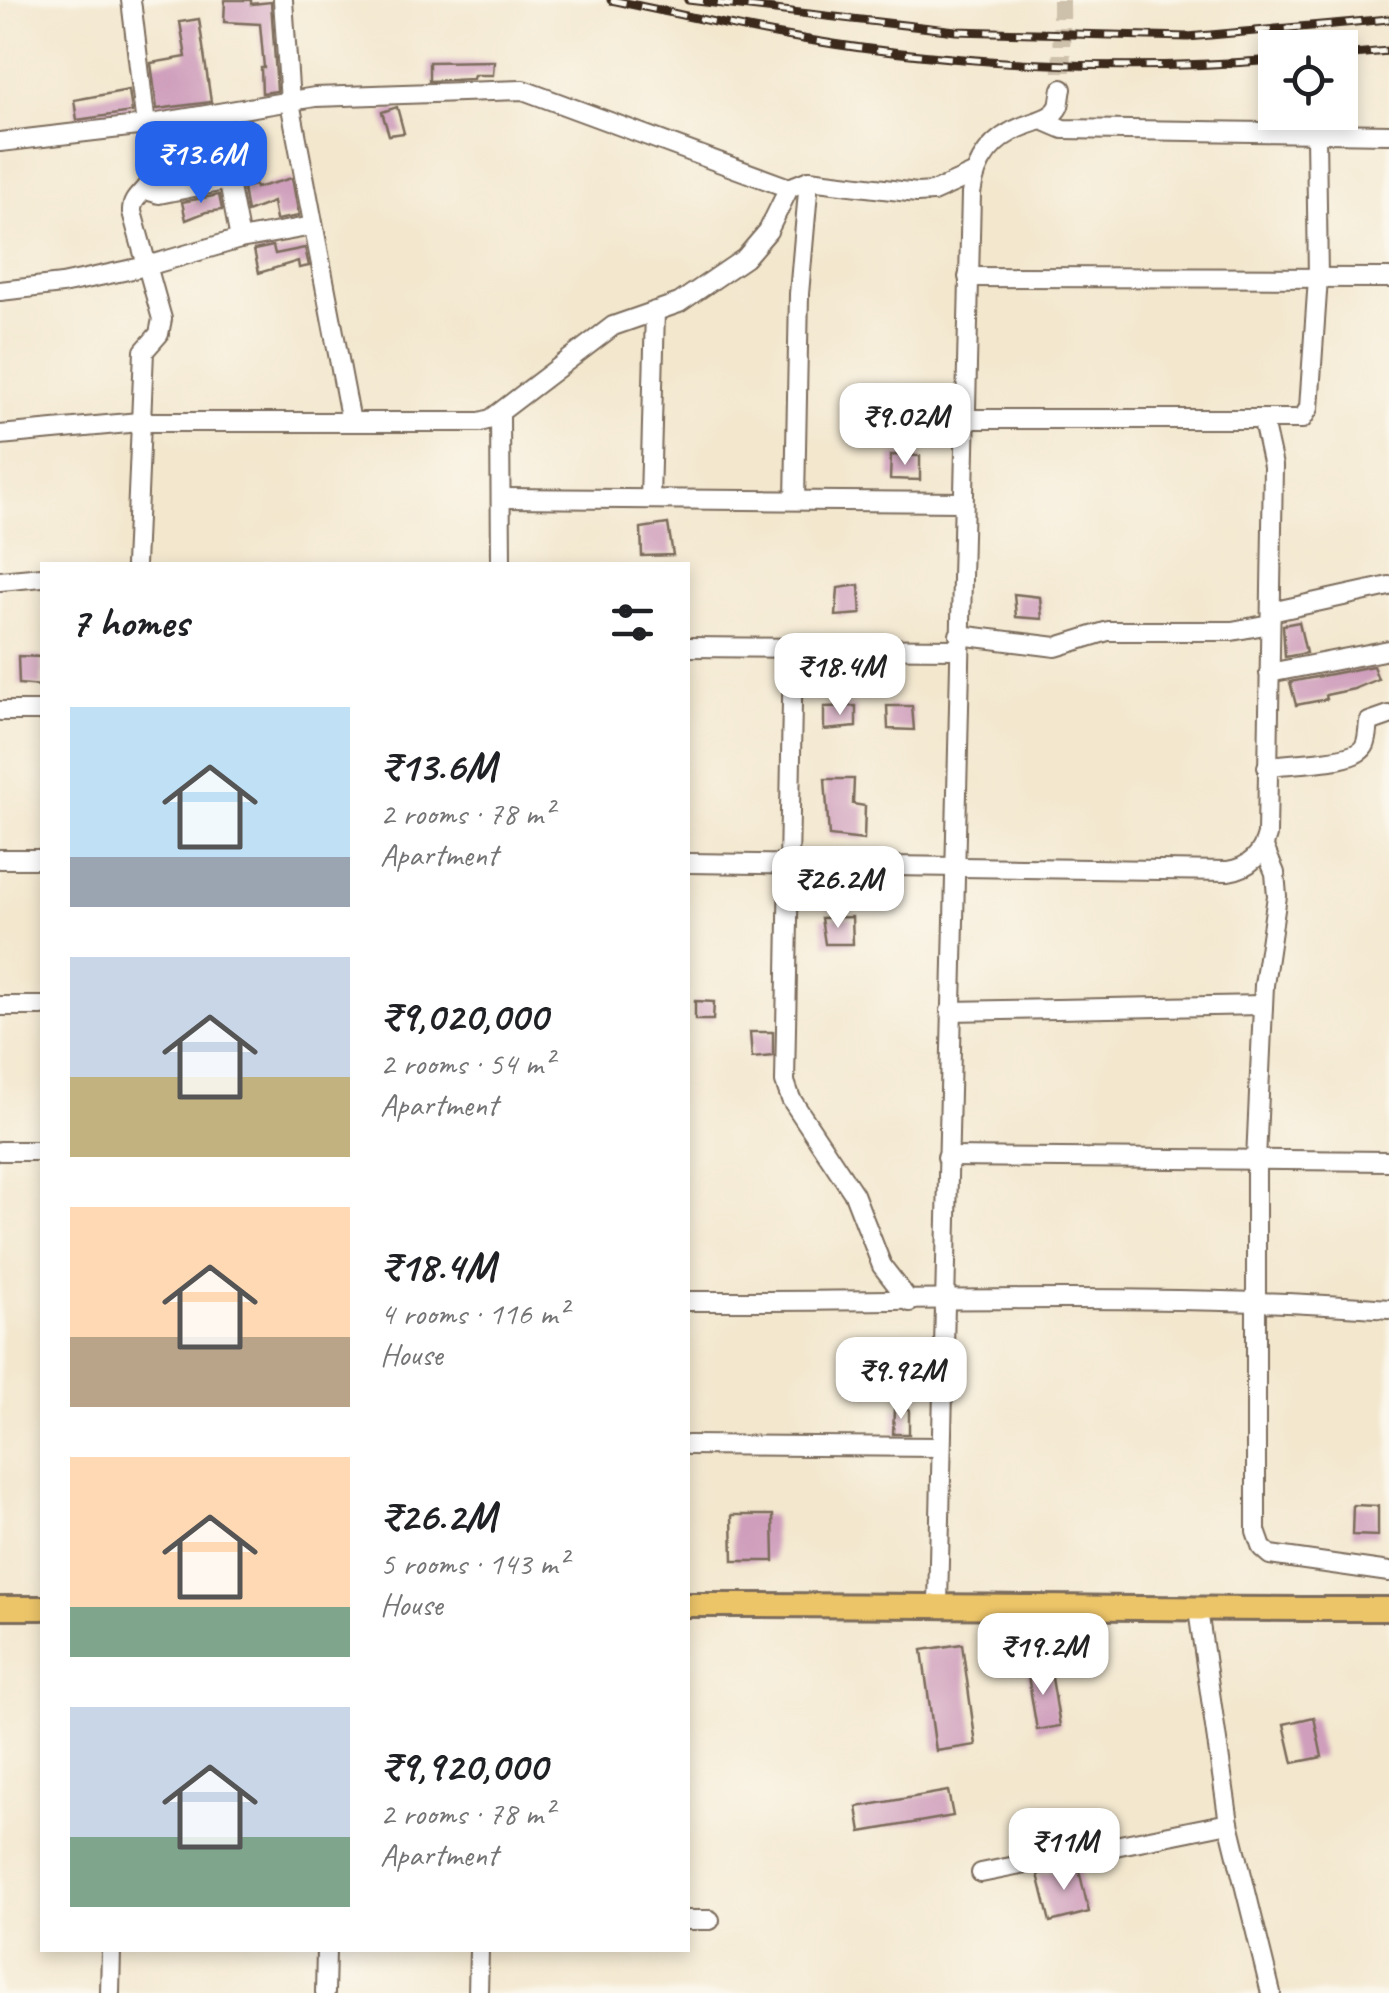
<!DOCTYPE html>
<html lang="en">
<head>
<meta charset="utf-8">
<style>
  :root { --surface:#fff; --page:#f2f2f2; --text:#202124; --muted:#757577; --accent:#2563eb }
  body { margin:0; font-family:Caveat,sans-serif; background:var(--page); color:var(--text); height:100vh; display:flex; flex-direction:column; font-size:38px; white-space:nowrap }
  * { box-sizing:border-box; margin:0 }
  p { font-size:32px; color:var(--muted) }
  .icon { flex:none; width:55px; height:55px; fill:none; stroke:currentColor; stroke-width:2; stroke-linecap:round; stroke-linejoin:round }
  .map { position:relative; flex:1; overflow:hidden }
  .sheet { position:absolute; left:40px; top:562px; width:650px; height:1390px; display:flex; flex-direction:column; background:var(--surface); border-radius:0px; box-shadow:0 5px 15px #0003 }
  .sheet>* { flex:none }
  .controls { position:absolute; left:1258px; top:30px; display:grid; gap:20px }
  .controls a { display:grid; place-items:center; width:100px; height:100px; border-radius:0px; background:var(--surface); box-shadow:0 5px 15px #0003; font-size:50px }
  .price { position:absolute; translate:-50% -85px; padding:0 22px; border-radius:20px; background:#fff; color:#222; font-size:32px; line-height:65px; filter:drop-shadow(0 2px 5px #0008) }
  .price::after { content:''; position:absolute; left:50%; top:60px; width:30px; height:22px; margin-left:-15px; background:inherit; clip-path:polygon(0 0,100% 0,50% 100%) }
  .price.active { background:var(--accent); color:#fff }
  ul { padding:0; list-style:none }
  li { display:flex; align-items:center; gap:30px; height:250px; padding:0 30px }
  li span { display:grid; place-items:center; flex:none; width:280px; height:200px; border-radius:0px; color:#555 }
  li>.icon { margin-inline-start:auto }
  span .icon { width:120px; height:120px; fill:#fffc; stroke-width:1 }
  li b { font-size:42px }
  h2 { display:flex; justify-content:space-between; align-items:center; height:120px; padding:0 30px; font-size:42px }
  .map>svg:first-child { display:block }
  .building { fill:#cf9ebc }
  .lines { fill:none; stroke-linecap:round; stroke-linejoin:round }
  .minor-tunnel { stroke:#cec1ab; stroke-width:18; stroke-dasharray:18 9; stroke-linecap:butt }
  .minor-casing { stroke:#7b6c5c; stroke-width:22 }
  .major-casing { stroke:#7b6c5c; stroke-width:28 }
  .minor { stroke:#fff; stroke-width:18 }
  .major { stroke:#edc569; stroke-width:22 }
  .rail-casing { stroke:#3b2a1e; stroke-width:9 }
  .rail { stroke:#fbf7ec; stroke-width:5; stroke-dasharray:15; stroke-linecap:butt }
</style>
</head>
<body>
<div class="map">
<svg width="1389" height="1993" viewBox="0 0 1389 1993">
  <rect width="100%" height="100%" fill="#fbf7ec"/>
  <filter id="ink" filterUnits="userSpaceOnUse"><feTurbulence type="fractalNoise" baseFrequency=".01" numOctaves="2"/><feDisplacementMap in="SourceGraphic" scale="20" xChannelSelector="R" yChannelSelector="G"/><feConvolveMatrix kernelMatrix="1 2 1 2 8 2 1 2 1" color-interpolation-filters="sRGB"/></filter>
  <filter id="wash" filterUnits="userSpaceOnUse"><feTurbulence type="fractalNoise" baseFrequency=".0048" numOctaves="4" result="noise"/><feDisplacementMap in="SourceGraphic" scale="40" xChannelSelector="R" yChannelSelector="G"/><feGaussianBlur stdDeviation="2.25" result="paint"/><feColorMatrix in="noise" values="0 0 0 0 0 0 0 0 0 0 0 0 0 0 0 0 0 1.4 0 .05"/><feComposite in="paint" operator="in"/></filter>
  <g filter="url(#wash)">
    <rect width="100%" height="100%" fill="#f3e7ce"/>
    <g id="blocks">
      <g class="building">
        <path d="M225,0H251V4L271,2L277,91L262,93L261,68H264L260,24L224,22Z"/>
        <path d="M199,19L211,102L157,109L151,63L186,57L180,22Z"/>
        <path d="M494,61L493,75H474L473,79L429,81V62Z"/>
        <path d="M129,90L132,112L77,120L74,100Z"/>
        <path d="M397,107L404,133L389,135L382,112Z"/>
        <path d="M250,120L252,134L249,135L255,158L240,161L235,141L186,145L182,147L191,174L174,175L163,135Z"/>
        <path d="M292,178L299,216L276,220L273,202L247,212L243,188L255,185L256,188Z"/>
        <path d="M219,195L222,210L206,212L186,220L182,202Z"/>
        <path d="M273,246L275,254L305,248L309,266L299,268L298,261L259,273L254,250Z"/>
        <path d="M891,455L920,456V480L890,479Z"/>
        <path d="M668,524L673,555L642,556L641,528Z"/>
        <path d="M859,585L861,614L836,616L838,588Z"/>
        <path d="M1014,594L1040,597L1042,619L1016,617Z"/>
        <path d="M1299,622L1306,653L1285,657L1283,625Z"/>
        <path d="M18,656L42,657V686L19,684Z"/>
        <path d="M1373,666L1378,679L1354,689L1326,695L1327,699L1296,705L1290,682Z"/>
        <path d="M856,706V727L824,730V707Z"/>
        <path d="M887,706H912L914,730L888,729Z"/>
        <path d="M825,779H854L853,804L865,806L864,840L829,836Z"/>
        <path d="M852,917L853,944H825L821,918Z"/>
        <path d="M695,1001L714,1002L713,1020H695Z"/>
        <path d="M750,1032H773V1056L752,1058Z"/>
        <path d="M894,1409H909V1434H893Z"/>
        <path d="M1353,1505L1378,1506V1536L1352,1535Z"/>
        <path d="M732,1515H773L774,1561H733Z"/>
        <path d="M962,1644L976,1745L936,1751L922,1650Z"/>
        <path d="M1050,1666L1060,1726L1037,1730L1027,1670Z"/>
        <path d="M1314,1717L1322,1757L1293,1763L1284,1724Z"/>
        <path d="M948,1791L953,1816L861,1832L857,1807Z"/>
        <path d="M1078,1866L1089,1912L1050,1922L1038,1874Z"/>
      </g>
    </g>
  </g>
  <g filter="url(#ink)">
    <use href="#blocks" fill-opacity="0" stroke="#7b6c5c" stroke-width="2.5"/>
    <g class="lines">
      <path class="minor-tunnel" d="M1061,0L1062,89"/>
      <g class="minor-casing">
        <g id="minor">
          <path d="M131,0L152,176C148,192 131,196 132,212L162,319L159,334L144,351L135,565"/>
          <path d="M283,0L290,102L351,422"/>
          <path d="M1042,120L1063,129L1389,134"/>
          <path d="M0,142L146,125L315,97L523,90L789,188"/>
          <path d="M146,190L159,194L224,181L230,188L240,239"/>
          <path d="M968,277L1389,278"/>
          <path d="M0,291L62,284L147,266L240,239L313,226"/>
          <path d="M500,415L501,565"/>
          <path d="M965,419H1302L1309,408L1318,278L1316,135"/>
          <path d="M0,435L139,422H480L491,419L613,326L679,303L745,258L768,231L789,188L809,180L917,193L933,192L973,174"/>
          <path d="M502,498L963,502"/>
          <path d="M650,499L655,311"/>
          <path d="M795,500L799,294L809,180"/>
          <path d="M0,581L42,577"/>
          <path d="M1271,612L1389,586"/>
          <path d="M959,635L1056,647L1108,631H1232L1270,624"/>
          <path d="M688,647L959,649"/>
          <path d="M793,648L785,1082L791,1099L854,1194L882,1266L910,1302"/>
          <path d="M1269,673L1389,650"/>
          <path d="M0,711H42"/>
          <path d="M1267,767C1289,761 1357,765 1365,745C1368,739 1368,729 1369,722L1389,715"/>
          <path d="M1264,847L1275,873L1277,896L1264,985L1256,1160V1531L1262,1548L1270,1555L1389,1572"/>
          <path d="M0,859H42"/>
          <path d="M688,863L1228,871C1249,868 1262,855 1267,835L1273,466L1263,421"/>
          <path d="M0,1006H42"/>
          <path d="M950,1011L1263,1005"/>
          <path d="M0,1151H42"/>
          <path d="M947,1157L1389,1161"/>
          <path d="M688,1301C922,1302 1155,1292 1389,1309"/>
          <path d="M688,1445L941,1447"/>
          <path d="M938,1604L971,194C975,161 992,138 1024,126C1035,121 1053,119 1059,106C1060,104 1061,92 1062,89"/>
          <path d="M1198,1610L1229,1823L1271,1993"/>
          <path d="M981,1873L1229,1823"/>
          <path d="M688,1920H710"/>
          <path d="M110,1993L111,1950"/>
          <path d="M325,1993L326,1950"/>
          <path d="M478,1993L479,1950"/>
        </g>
      </g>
      <g class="major-casing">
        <g id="major">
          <path d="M688,1605C921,1604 1155,1610 1389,1609"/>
          <path d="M0,1608H42"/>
        </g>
      </g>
      <use href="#minor" class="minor"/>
      <use href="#major" class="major"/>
      <g class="rail-casing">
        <g id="rail">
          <path d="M611,0C665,11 720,24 775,34C934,64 1113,73 1275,60"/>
          <path d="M688,0L956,31L1188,37L1389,19"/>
          <path d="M1340,55L1389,51"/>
        </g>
      </g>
      <use href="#rail" class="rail"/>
    </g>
  </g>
</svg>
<div class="controls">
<a><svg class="icon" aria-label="locate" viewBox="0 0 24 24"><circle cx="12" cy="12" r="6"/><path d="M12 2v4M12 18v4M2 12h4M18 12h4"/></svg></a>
</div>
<b class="price active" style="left:201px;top:206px">₹13.6M</b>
<b class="price" style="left:905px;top:468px">₹9.02M</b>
<b class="price" style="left:840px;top:718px">₹18.4M</b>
<b class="price" style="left:838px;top:931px">₹26.2M</b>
<b class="price" style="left:901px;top:1422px">₹9.92M</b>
<b class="price" style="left:1043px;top:1698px">₹19.2M</b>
<b class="price" style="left:1064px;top:1893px">₹11M</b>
<section class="sheet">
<h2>7 homes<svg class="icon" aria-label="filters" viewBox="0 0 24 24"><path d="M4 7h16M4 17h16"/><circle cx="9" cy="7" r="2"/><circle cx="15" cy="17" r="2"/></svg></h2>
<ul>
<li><span style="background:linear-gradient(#bfe0f5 75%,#9aa5b1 0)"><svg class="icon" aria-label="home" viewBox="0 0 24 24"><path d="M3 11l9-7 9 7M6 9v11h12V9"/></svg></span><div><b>₹13.6M</b><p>2 rooms · 78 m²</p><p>Apartment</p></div></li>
<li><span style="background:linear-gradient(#c9d6e8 60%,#c2b280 0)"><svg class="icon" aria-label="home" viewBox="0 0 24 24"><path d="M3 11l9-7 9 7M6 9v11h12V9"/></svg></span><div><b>₹9,020,000</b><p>2 rooms · 54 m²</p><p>Apartment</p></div></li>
<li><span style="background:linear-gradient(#ffd9b3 65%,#b9a48a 0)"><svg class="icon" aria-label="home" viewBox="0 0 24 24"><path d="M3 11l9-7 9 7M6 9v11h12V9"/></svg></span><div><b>₹18.4M</b><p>4 rooms · 116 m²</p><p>House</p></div></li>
<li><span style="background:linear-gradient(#ffd9b3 75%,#7fa58c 0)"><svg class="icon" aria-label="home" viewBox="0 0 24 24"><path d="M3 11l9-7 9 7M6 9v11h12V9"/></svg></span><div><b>₹26.2M</b><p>5 rooms · 143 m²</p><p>House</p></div></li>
<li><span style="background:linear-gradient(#c9d6e8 65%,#7fa58c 0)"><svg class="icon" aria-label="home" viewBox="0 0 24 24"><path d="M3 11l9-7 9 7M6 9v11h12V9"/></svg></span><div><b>₹9,920,000</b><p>2 rooms · 78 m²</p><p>Apartment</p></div></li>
</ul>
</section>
</div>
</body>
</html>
